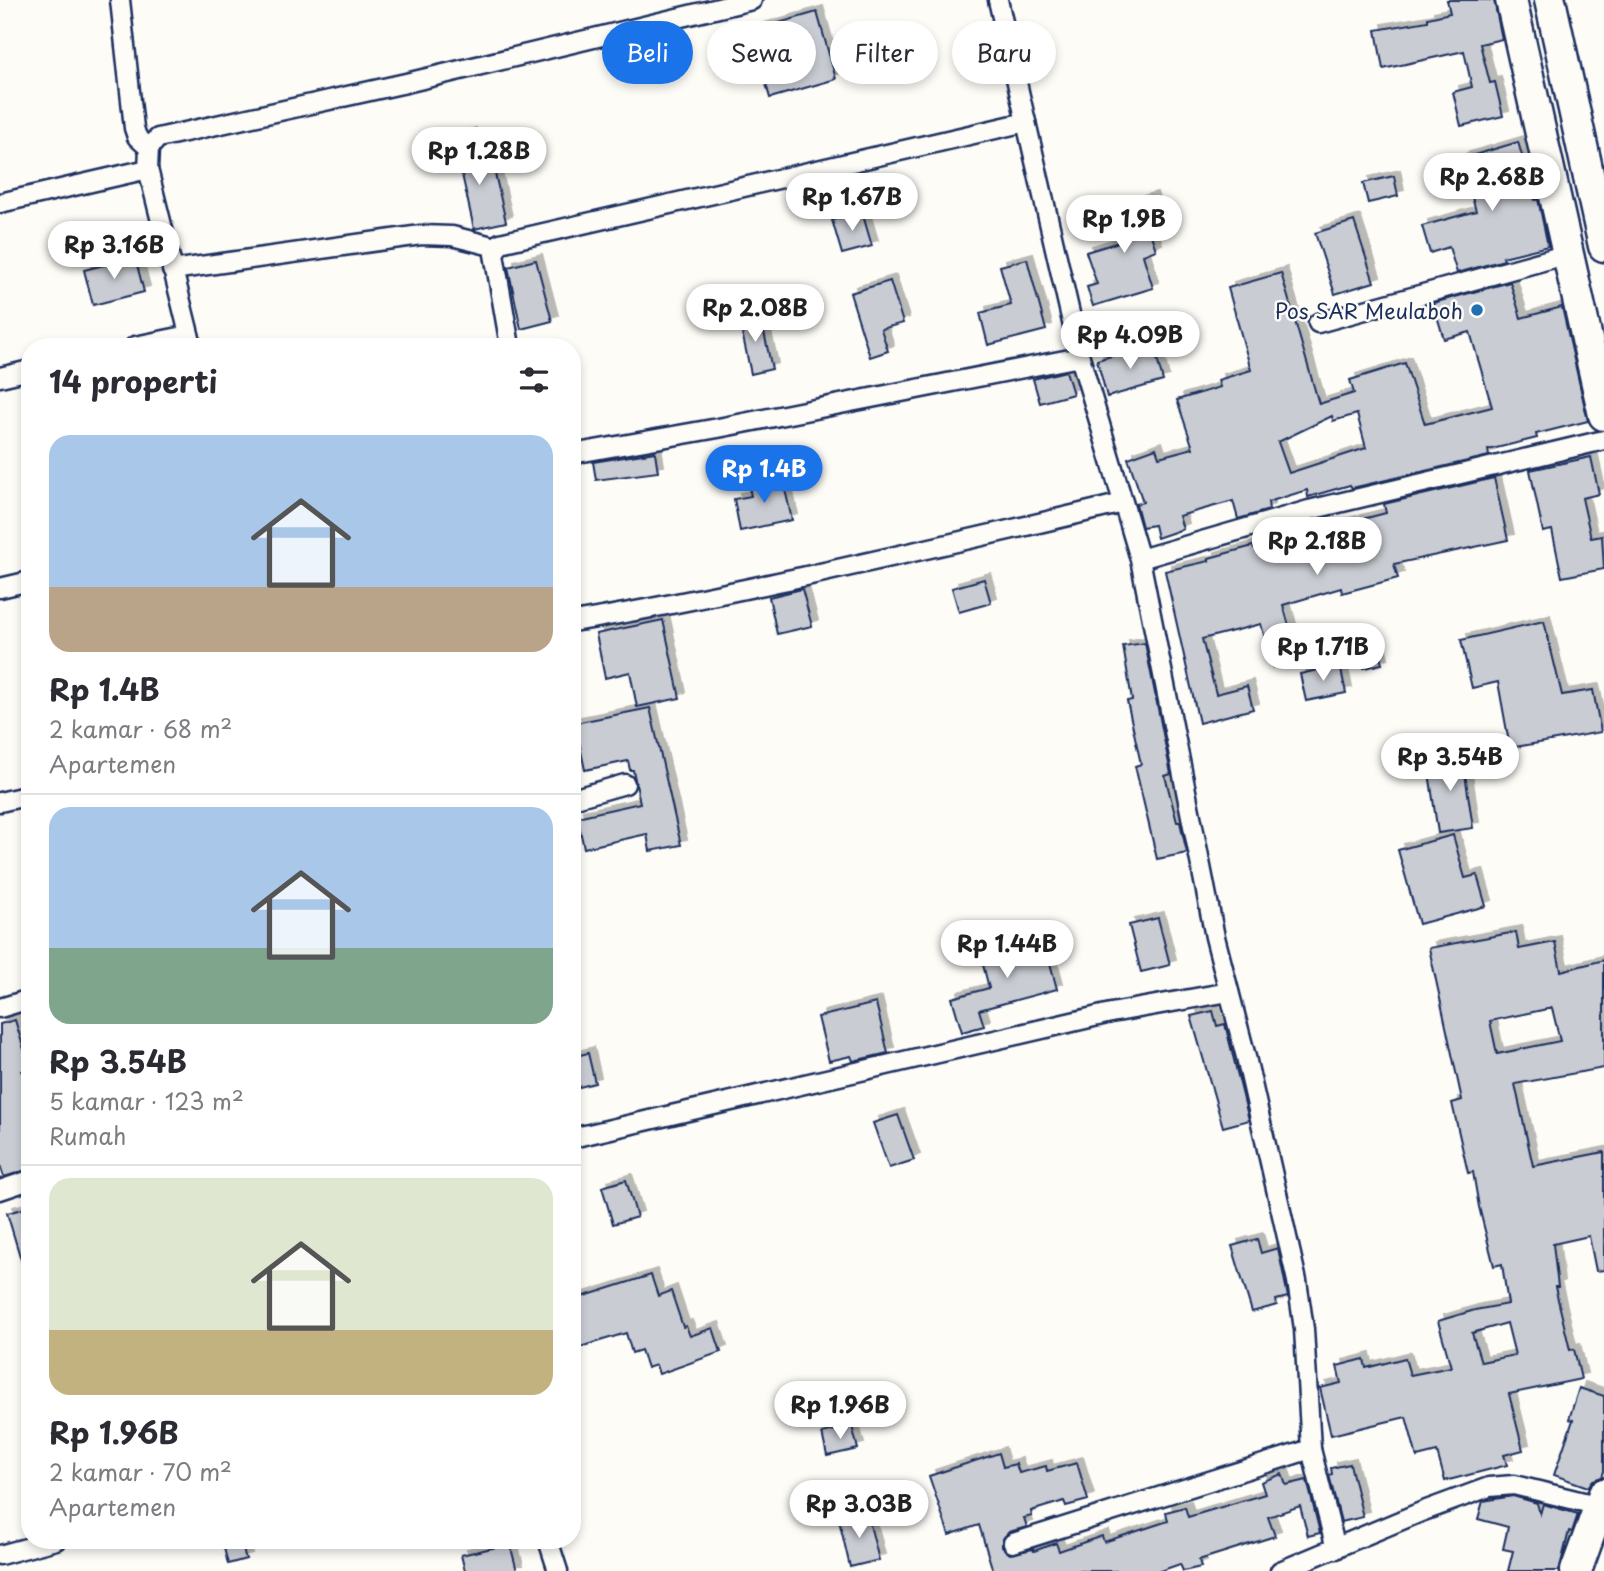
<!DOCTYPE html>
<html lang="id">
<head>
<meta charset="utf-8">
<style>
  :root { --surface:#fff; --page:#f2f2f3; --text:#2b2b33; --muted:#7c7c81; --line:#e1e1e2; --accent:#1a73e8 }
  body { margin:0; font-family:"Playpen Sans",sans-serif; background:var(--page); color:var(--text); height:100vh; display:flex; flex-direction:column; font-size:26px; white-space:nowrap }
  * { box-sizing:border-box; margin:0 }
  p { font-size:23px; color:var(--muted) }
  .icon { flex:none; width:38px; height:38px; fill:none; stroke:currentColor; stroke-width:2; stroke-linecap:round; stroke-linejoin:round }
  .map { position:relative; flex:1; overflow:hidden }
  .details { position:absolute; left:21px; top:338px; width:560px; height:1211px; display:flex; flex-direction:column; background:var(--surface); border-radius:28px; box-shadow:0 4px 10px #0003 }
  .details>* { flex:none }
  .banner { position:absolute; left:602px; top:21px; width:665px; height:63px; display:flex; gap:14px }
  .price { position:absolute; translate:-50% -60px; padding:0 16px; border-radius:24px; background:#fff; color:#222; font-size:23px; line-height:46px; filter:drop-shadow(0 2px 4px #0008) }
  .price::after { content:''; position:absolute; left:50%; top:42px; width:21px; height:16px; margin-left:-10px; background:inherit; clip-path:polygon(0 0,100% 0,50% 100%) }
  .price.selected { background:var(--accent); color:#fff }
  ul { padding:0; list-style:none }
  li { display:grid; align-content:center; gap:14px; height:371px; padding:0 28px }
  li+li { border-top:2px solid var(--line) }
  li span { display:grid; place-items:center; height:217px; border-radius:21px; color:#555 }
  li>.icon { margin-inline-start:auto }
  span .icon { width:126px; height:126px; fill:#fffc; stroke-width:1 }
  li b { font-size:30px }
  h2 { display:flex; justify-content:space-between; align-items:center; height:84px; padding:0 28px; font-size:30px }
  .pill { padding:0 24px; border-radius:32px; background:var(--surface); box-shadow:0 4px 10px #0003; font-size:24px; line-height:63px }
  .pill.selected { background:var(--accent); color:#fff }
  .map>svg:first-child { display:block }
  .building { fill:#c9ccd3; stroke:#1b2f5e; stroke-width:2; fill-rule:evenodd; filter:url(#shadow) }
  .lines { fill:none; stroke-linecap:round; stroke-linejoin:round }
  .minor-casing { stroke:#1b2f5e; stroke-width:23 }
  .trunk-casing { stroke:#1b2f5e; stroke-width:35 }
  .minor { stroke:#fdfcf7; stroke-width:18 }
  .trunk { stroke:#fdfcf7; stroke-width:30 }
  .poi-dot { fill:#1f6fb2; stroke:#fdfcf7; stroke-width:2.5 }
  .labels { text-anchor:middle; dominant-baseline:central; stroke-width:5; stroke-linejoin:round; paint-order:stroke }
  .poi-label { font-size:21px; fill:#1b2f5e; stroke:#fdfcf7; text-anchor:end }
</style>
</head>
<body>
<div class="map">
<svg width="1604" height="1571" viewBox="0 0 1604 1571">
  <defs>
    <filter id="shadow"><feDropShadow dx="6" dy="-6" stdDeviation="0" flood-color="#0004"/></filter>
  </defs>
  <rect width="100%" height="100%" fill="#fdfcf7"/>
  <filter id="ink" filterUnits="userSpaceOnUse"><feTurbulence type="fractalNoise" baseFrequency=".0143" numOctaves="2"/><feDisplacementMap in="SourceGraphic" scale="14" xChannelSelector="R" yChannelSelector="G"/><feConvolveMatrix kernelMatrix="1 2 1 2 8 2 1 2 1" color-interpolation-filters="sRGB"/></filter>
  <g filter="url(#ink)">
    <g class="building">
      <path d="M1447,0H1494L1502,39L1480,44L1490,83L1495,82L1503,116L1461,126L1453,92L1472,87L1464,51L1383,69L1376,30L1428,21V18L1450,13Z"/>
      <path d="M817,12L836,79L770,98L751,31Z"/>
      <path d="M470,134L479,172L494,169L506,222L474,229L454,138Z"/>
      <path d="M1518,142L1535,200L1538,199L1548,246L1503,257L1504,260L1457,273L1449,247L1430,253L1422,226L1476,211L1461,159Z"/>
      <path d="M1394,176L1398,196L1368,203L1363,183Z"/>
      <path d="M1151,198L1157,217L1146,220L1156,250L1143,255L1153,288L1093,306L1087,287L1097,284L1086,252L1119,242L1110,210Z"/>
      <path d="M862,212L872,246L842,254L832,220Z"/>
      <path d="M1354,221L1374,282L1335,294L1315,233Z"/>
      <path d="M135,257L144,292L93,305L84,270Z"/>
      <path d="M1027,259L1046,330L988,345L980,313L1011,305L1000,266Z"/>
      <path d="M536,260L552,321L521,329L508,267Z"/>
      <path d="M1281,273L1319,404L1354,393L1350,380L1405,363L1425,424L1492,407L1470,332L1444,339L1433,303L1510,282L1521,318L1562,307L1588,421L1536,434L1537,438L1488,450L1489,456L1352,488L1350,485L1308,497L1307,490L1268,502L1269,510L1238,519L1233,501L1179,516L1183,529L1157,538L1154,525L1142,527L1136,504L1143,502L1128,458L1156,448L1159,457L1193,448L1177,400L1220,387L1218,380L1251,370L1228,288ZM1357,414L1366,448L1289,473L1278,442L1332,416L1333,421Z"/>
      <path d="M890,281L903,323L881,329L888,351L870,357L850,293Z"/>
      <path d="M760,314L772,369L751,374L739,318Z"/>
      <path d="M1153,344L1163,381L1107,397L1097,360Z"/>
      <path d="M1066,371L1073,394L1040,403L1033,379Z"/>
      <path d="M655,452L658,472L596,480L593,462Z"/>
      <path d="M1591,457L1599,494L1582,498L1591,538L1602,536L1604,569L1562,577L1552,530L1543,532L1530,470Z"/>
      <path d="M782,476L792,520L740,531L734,499L751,496L748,483Z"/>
      <path d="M1494,478L1508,540L1394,564L1398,578L1342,593L1341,588L1283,605L1299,660L1273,667L1261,624L1202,639L1216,694L1247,686L1253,709L1199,723L1165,571L1209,561V558L1253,546L1254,548L1266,545L1269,555L1327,538L1324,529L1386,513L1384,504Z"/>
      <path d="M984,579L991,603L959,612L952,588Z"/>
      <path d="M802,589L812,626L777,634L769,597Z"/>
      <path d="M663,620L680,698L637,707L630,672L605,678L596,634Z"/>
      <path d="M1544,621L1562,695L1593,690L1601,732L1510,748L1498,682L1472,688L1461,640Z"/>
      <path d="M1376,640L1382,664L1364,668L1358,644Z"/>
      <path d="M1145,643L1171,774L1165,776L1177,822H1180L1187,853L1157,859L1135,766L1141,764L1127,701L1132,700L1123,646Z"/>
      <path d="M1340,665L1346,693L1306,701L1300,674Z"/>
      <path d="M650,708L681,845L650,851L647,834L584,848L577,817L640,803L633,770H630L628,761L585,770L575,723Z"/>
      <path d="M1462,753L1473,828L1438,833L1427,759Z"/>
      <path d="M1453,835L1465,878L1477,875L1486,906L1419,924L1398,850Z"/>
      <path d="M1158,918L1170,965L1141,972L1129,925Z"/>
      <path d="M1516,932L1519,949L1555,942L1561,971L1604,960V1068L1515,1084L1533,1166L1604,1152V1270L1596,1271L1589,1236L1553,1244L1558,1287H1555L1570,1350L1574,1349L1581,1379L1509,1394L1523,1450L1504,1455L1507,1465L1445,1481L1437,1452L1417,1457L1406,1417L1331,1435L1320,1388L1341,1383L1337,1366L1364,1359L1366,1368L1405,1358L1410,1375L1451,1367L1438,1321L1475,1310L1508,1304L1502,1264L1494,1266L1479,1207L1473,1172L1468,1173L1452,1103L1462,1100L1429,948ZM1552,1008L1560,1041L1497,1054L1490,1021ZM1507,1323L1515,1355L1481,1362L1472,1333Z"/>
      <path d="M1043,937L1057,989L979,1010L984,1026L962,1032L952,998L989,988L980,953Z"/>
      <path d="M876,1003L888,1053L853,1061L851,1056L829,1061L818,1017Z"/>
      <path d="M1213,1011L1217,1026L1225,1024L1249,1120L1223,1127L1191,1016Z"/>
      <path d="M15,1020L30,1069L22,1071L30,1094V1169L4,1177L0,1165V1024Z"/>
      <path d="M588,1053L595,1083L572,1089V1057Z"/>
      <path d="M898,1115L914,1160L889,1168L873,1123Z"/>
      <path d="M626,1180L637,1217L613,1224L602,1187Z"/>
      <path d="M30,1207V1272L25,1273L7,1213Z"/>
      <path d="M1257,1239L1261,1253L1278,1248L1288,1297L1276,1300L1277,1305L1252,1312L1232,1246Z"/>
      <path d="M651,1275L658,1296L671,1291L683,1327L686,1326L690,1336L713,1328L721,1352L659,1374L656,1365L647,1368L641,1350L632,1353L626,1333L577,1348L572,1332V1300Z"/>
      <path d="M1579,1388L1604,1396V1471L1602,1477L1593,1480L1588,1487L1554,1475L1573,1420L1569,1419Z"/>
      <path d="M852,1426L858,1449L827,1456L822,1433Z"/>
      <path d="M999,1453L1003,1467L1016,1464L1019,1473L1046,1466L1047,1471L1077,1463L1088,1500L1066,1506L1064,1501L1031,1511L1032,1516L1024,1518L1027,1527L1009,1532L1002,1540V1547L1010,1554L1033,1549L1034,1551L1056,1543L1059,1551L1102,1536L1104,1542L1168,1521L1166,1512L1185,1507L1188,1517L1265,1494L1261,1482L1282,1474L1286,1485L1307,1480L1320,1533L1308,1536L1300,1506L1268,1517L1275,1536L1199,1560L1201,1567L1183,1571L1180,1564L1160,1571H993L979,1525L949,1535L929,1476Z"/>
      <path d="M1350,1464L1363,1517L1341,1522L1329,1475L1332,1474L1331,1468Z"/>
      <path d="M1513,1496L1537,1503L1540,1514L1543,1504L1578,1514L1572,1532L1569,1531L1559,1571H1508L1513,1551L1503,1549L1508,1527L1478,1519L1483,1501Z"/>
      <path d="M867,1513L879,1560L850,1567L839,1520Z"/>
      <path d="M222,1540H240L246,1559L228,1564Z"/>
      <path d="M510,1544L517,1571H465L461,1555Z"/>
    </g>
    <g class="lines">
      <g class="minor-casing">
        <g id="minor">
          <path d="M120,0L134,128L137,137L149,148"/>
          <path d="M998,0L1080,357L1140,559L1215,937L1246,1057L1297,1281L1304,1329L1311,1449L1336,1549"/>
          <path d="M0,203L148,169"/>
          <path d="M172,270L421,235L452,236L496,247"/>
          <path d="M1318,323L1568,254"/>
          <path d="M135,346L189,335"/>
          <path d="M192,346L148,169L149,148L158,138L406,83L752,0"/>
          <path d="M510,346L494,254L500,243L1026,122"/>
          <path d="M0,377L30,370"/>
          <path d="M572,454L718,428L1080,357"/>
          <path d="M1140,559L1309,510L1604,440"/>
          <path d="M0,588L30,581"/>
          <path d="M572,622C650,610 725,593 802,577C909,553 1016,529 1123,503"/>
          <path d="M572,799L625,784"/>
          <path d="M0,802L30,795"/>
          <path d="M0,1008L30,999"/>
          <path d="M572,1138L1111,1013L1229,992"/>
          <path d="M0,1190L30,1180"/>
          <path d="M548,1540L558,1571"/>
          <path d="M1013,1543L1311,1449"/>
          <path d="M0,1555L56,1540"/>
          <path d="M1280,1571L1421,1512L1489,1487L1514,1485L1600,1506"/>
        </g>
      </g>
      <g class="trunk-casing">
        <g id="trunk">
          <path d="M1511,0L1604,415"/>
          <path d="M1550,0L1604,246"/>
          <path d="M1576,1571L1604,1494"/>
        </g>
      </g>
      <use href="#minor" class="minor"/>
      <use href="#trunk" class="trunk"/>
    </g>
  </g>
  <circle class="poi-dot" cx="1477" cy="310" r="7"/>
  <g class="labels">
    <g class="poi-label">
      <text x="1463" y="310">Pos SAR Meulaboh</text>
    </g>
  </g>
</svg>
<b class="price" style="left:479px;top:187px">Rp 1.28B</b>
<b class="price" style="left:1492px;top:213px">Rp 2.68B</b>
<b class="price" style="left:852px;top:233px">Rp 1.67B</b>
<b class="price" style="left:1124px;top:255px">Rp 1.9B</b>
<b class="price" style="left:114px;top:281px">Rp 3.16B</b>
<b class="price" style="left:755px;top:344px">Rp 2.08B</b>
<b class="price" style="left:1130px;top:371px">Rp 4.09B</b>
<b class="price selected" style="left:764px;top:505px">Rp 1.4B</b>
<b class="price" style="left:1317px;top:577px">Rp 2.18B</b>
<b class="price" style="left:1323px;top:683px">Rp 1.71B</b>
<b class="price" style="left:1450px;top:793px">Rp 3.54B</b>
<b class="price" style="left:1007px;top:980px">Rp 1.44B</b>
<b class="price" style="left:840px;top:1441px">Rp 1.96B</b>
<b class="price" style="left:859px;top:1540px">Rp 3.03B</b>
<div class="banner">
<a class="pill selected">Beli</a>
<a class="pill">Sewa</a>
<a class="pill">Filter</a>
<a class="pill">Baru</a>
</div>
<section class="details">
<h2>14 properti<svg class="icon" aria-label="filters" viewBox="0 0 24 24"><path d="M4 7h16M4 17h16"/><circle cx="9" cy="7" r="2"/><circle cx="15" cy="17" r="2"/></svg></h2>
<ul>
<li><span style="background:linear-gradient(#a9c7e8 70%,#b9a48a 0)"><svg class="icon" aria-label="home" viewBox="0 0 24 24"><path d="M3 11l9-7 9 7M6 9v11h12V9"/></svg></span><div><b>Rp 1.4B</b><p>2 kamar · 68 m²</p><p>Apartemen</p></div></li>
<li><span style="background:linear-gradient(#a9c7e8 65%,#7fa58c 0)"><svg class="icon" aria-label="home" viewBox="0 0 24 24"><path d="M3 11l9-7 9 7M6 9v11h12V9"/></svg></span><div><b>Rp 3.54B</b><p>5 kamar · 123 m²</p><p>Rumah</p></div></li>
<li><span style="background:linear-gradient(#dfe7d0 70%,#c2b280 0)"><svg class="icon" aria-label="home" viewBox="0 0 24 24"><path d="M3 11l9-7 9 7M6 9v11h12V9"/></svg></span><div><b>Rp 1.96B</b><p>2 kamar · 70 m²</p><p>Apartemen</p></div></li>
</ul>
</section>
</div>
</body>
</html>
